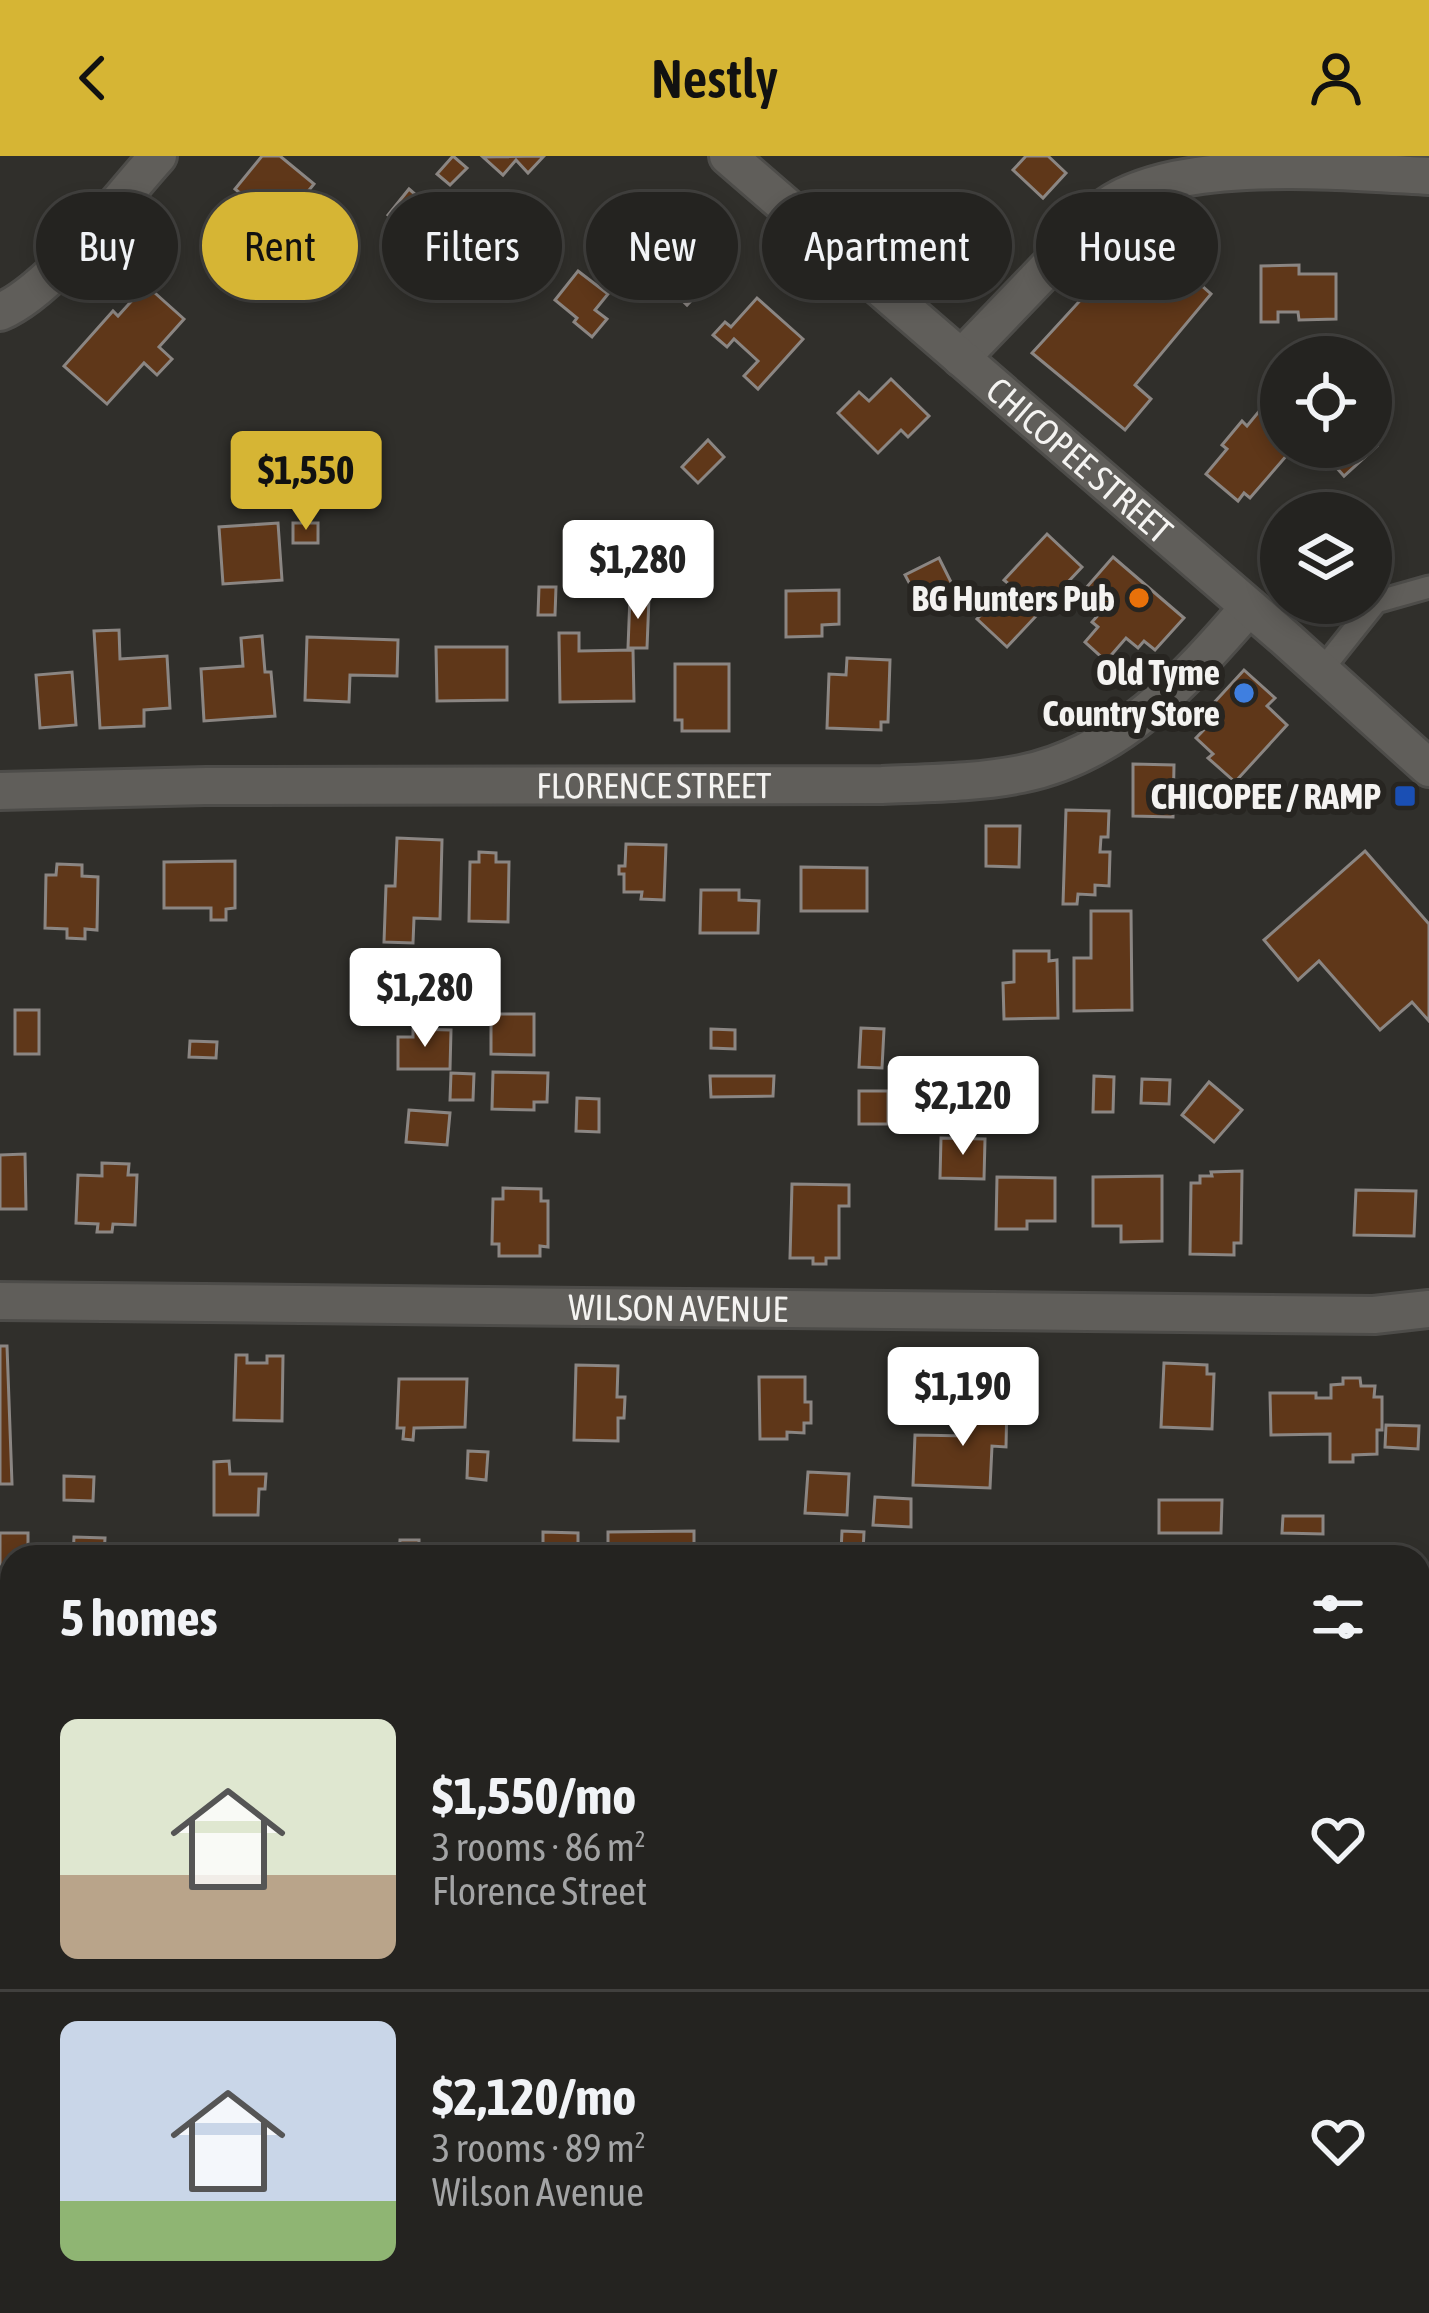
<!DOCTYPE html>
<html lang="en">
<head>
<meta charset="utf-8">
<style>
  :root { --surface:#242320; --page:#2c2b29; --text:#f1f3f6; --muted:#a3a4a5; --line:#41403e; --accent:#d6b534 }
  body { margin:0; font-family:"Asap Condensed",sans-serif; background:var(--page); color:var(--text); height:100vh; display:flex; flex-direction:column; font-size:45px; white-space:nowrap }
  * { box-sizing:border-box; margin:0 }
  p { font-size:39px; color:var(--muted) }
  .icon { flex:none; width:66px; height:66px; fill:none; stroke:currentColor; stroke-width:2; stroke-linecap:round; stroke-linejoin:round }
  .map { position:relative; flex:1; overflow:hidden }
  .sheet { position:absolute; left:0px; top:1389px; width:1431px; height:768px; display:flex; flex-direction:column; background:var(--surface); border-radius:36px 36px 0 0; box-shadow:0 6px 18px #0003,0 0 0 3px var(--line) }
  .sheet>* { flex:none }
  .banner { position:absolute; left:36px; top:36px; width:1359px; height:108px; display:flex; gap:24px }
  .controls { position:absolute; left:1260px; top:180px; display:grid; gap:24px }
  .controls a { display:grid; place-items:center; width:132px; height:132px; border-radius:50%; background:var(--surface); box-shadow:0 6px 18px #0003,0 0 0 3px var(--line); font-size:60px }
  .price { position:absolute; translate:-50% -102px; padding:0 27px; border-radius:12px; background:#fff; color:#222; font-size:39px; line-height:78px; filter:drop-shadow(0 3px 6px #0008) }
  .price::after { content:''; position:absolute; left:50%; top:72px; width:36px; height:27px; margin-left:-18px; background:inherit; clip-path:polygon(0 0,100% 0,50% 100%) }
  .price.on { background:var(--accent); color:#111 }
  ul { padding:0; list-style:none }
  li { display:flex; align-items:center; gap:36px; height:300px; padding:0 60px }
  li+li { border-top:3px solid var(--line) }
  li span { display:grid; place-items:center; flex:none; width:336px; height:240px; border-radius:18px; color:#555 }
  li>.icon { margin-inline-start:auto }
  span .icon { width:144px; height:144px; fill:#fffc; stroke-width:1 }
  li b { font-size:51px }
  h2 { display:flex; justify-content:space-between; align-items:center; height:144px; padding:0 60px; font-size:51px }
  .chip { padding:0 42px; border-radius:54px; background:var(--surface); box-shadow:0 6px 18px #0003,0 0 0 3px var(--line); font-size:42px; line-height:108px }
  .chip.on { background:var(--accent); color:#111 }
  header { display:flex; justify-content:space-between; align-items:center; height:156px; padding:0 60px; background:var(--accent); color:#111; font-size:54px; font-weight:600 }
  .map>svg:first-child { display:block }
  .building { fill:#5f3719; stroke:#8b8683; stroke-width:3 }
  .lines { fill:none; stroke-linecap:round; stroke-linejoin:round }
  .lane-casing { stroke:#4d4c49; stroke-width:27 }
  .street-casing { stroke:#4d4c49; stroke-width:42 }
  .secondary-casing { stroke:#4d4c49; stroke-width:42 }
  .lane { stroke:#605e5a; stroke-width:21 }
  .street { stroke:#605e5a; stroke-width:36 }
  .secondary { stroke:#605e5a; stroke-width:36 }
  .food-dot { fill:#e8710a; stroke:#272521; stroke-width:4.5 }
  .shop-dot { fill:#3f7fe0; stroke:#272521; stroke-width:4.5 }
  .transit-dot { fill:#1a4fb4; stroke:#272521; stroke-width:4.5 }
  .labels { text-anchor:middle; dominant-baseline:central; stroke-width:12; stroke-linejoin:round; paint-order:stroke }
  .street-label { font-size:36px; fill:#f4f3f1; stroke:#272521 }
  .poi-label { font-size:36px; font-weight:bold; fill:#f4f3f1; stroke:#272521; text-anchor:end }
</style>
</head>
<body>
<header><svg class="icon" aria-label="back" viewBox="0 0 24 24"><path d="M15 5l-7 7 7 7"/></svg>Nestly<svg class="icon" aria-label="person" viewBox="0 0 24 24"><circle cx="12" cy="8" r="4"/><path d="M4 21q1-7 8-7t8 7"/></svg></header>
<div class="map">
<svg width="1429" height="2157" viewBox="0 0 1429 2157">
  <rect width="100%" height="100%" fill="#302f2b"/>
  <g class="building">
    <path d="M262,0H280L314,28L301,44L311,52L297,69L287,60L279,69L235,33Z"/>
    <path d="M453,0L467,12L450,29L437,18Z"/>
    <path d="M544,0L528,17L516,4L503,19L483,1Z"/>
    <path d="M1026,0H1048L1066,17L1043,42L1013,14Z"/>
    <path d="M409,33L424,46L404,71L388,59Z"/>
    <path d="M967,38L1003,77L996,86H988L965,108L947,90L952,85L936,69Z"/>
    <path d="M669,73L717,117L687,149L663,126L653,137L630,116Z"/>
    <path d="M1142,77L1211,138L1135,229L1151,243L1125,274L1032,197Z"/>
    <path d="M1299,109V118H1336V163L1299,164L1298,156H1278V166H1261V110Z"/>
    <path d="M578,115L608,138L595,154L607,163L592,181L574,166L577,162L555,144Z"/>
    <path d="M146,129L184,163L159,191L172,203L157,219L144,207L107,248L64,210L113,155L118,160Z"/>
    <path d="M757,142L803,183L758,233L744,220L758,205L734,183L727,191L713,179L725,166L731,171Z"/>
    <path d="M891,223L929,260L908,281L901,274L878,297L838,257L859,236L869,245Z"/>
    <path d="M1265,248L1281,261V291H1294L1250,342L1244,337L1238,345L1206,318L1227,293L1222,289L1242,265L1247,270Z"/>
    <path d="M1371,283L1377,290L1344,320L1319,292L1371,291Z"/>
    <path d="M708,284L724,301L698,327L682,311Z"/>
    <path d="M278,367L282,424L223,428L219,371Z"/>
    <rect x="293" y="367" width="25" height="20"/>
    <path d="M704,369L705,411L659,413L658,370Z"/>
    <path d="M1047,378L1082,411L1007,491L977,463L1010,429L1004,424Z"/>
    <path d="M1113,401L1184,462L1155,494L1144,485L1138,492L1126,482L1106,505L1085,486L1098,471L1092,466L1100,457L1079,440Z"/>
    <path d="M939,402L954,432L921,449L905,419Z"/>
    <path d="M539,431H556L555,459H538Z"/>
    <path d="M839,434V468L822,469V480L786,481V435Z"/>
    <path d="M630,440L649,441L647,492H628Z"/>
    <path d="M119,474L120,503L167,500L170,552L144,554V570L100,572L94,475Z"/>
    <path d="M559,477H579V495L633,494L634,545L560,546Z"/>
    <path d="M262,480L265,516H271L275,560L204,565L201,513L243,510L241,482Z"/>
    <path d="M307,481L398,484L397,520L350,519L349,546L305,544Z"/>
    <path d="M436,491H507V544L437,545Z"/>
    <path d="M847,502L890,504L888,566H881V574L827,572L829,518L846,519Z"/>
    <path d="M675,508H729V575H682V564H675Z"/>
    <path d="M1244,514L1275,542L1267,550L1287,569L1235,626L1208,602L1213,598L1196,582L1219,558L1211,550Z"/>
    <path d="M72,516L76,569L40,572L36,519Z"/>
    <path d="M1133,608L1174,609L1173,661L1133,660Z"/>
    <path d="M1066,654L1109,655L1108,681H1101L1100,696H1110L1109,730L1095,729V739L1078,738L1077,748H1063Z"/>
    <path d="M986,670H1020L1019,711L986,710Z"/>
    <path d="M397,682L442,684L440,763L414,762L413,787L384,786L386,730H395Z"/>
    <path d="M626,688L666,689L664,744L641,743L642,736H624V718H619V710H625Z"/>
    <path d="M1365,695L1429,768V865L1412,846L1380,874L1319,805L1298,824L1264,784Z"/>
    <path d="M479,696L496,697V706H509L508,766L469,765L470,706H479Z"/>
    <path d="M235,705V752L226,753V764H211V752H164V706Z"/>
    <path d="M57,708L82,709V720L98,721L97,774L85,773V783L67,782V773L45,772L46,719H56Z"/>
    <path d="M801,711L867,712V755H801Z"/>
    <path d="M701,734H739V744L759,745L758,777H700Z"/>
    <path d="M1091,755H1131L1132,854L1074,855V802H1091Z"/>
    <path d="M1014,795H1049V805L1057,804L1058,862L1004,863L1003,827L1014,826Z"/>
    <rect x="15" y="854" width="24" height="44"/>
    <path d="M491,858H534V899L491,898Z"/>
    <path d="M861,872L884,873L882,912L859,911Z"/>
    <path d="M413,873L451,874L450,913H398V881H413Z"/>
    <path d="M711,873L735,874V893L711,892Z"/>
    <path d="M190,885L217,886L216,902L189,901Z"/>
    <path d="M493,916L548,917L547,946H534V954L492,953Z"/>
    <path d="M451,917L474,918L473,944H450Z"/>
    <path d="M710,920H774L773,940L711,941Z"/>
    <path d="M1094,920L1114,921L1113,956H1093Z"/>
    <path d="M1142,923L1170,924L1169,948L1141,947Z"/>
    <path d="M1209,926L1242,954L1214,986L1182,959Z"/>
    <rect x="859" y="935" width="29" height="33"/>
    <path d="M577,942L599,943V976L576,975Z"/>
    <path d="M409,954L450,957L447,989L406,986Z"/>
    <path d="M941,982L985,983L984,1023L940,1022Z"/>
    <path d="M25,998L26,1053H0V999Z"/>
    <path d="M102,1007L129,1008L128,1019H137L135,1069L113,1068L112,1076H97L98,1068L76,1067L78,1019L102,1020Z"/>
    <path d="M1242,1015L1241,1087H1234V1099L1190,1098L1191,1027H1200V1020H1212L1211,1016Z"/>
    <path d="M1162,1020V1085L1121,1086V1070H1093V1021Z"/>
    <path d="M997,1021L1055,1022V1065H1027V1073H996Z"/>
    <path d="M792,1028L849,1029V1050H839V1102H826V1108H813V1102H790Z"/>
    <path d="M503,1032L541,1033V1045H548V1091L540,1090V1100H499V1088H492L493,1043H503Z"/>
    <path d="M1356,1034L1416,1035L1414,1080L1354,1079Z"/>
    <path d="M0,1190H7L12,1328H0Z"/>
    <path d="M236,1199H247V1207H267V1200H283L282,1265L234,1264Z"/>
    <path d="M1164,1207L1207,1209V1218H1214L1212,1273L1161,1271Z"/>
    <path d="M576,1209L618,1210L617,1241H625L624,1262H618V1285L574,1284Z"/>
    <path d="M759,1221H805V1246H811V1267H804V1277L787,1276V1283H760Z"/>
    <path d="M1343,1222H1360L1361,1230H1375L1374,1241H1382V1274H1377V1298L1353,1299V1306H1330V1278L1271,1279L1270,1237H1316V1242H1331V1229L1343,1228Z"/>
    <path d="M399,1223H467L465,1271L414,1272L413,1284L403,1283L404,1272H397Z"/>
    <path d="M968,1242L1007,1243L1006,1291L992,1290L990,1332L913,1329L915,1279L967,1280Z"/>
    <path d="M1386,1269L1419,1270L1418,1293L1385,1291Z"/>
    <path d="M468,1295L488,1296L486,1324L467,1322Z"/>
    <path d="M229,1305L230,1318H266L265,1333H259L258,1359H214V1306Z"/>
    <path d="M808,1316L849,1318L847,1359L805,1357Z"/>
    <path d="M64,1320L94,1321L93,1345L64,1344Z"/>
    <path d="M875,1341L911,1343V1371L873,1369Z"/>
    <path d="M1159,1344H1222L1221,1377H1159Z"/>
    <path d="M1283,1360H1323V1378L1282,1377Z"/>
    <path d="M694,1375V1401H608V1376Z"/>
    <path d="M842,1375L864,1376L863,1397L841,1396Z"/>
    <path d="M543,1376L578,1377V1399L543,1401Z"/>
    <path d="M0,1377H28V1401H12V1488H0Z"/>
    <path d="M74,1381L105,1382L104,1401H73Z"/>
    <path d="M400,1384H419V1401H399Z"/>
    <rect x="0" y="1545" width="12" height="113"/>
    <rect x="3" y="1723" width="9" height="57"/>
    <rect x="0" y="1875" width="12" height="115"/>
    <path d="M1428,1892L1429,1961L1419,1960V1902H1428Z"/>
    <path d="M1419,2079L1428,2080L1426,2111H1419Z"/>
    <path d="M0,2117L12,2118V2145H45V2157H0Z"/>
    <rect x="175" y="2145" width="71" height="12"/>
    <path d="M399,2145H444V2157H406V2150L399,2149Z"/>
    <rect x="612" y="2145" width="34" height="12"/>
    <path d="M1090,2145H1137V2152L1089,2151Z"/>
  </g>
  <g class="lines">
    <g class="lane-casing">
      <path id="lane" d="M1321,515L1376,446L1429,431"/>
    </g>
    <g class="street-casing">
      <g id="street">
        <path d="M0,156C52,134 118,44 158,0"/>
        <path d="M961,202L1106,51C1177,0 1340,15 1429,20"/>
        <path id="s1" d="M0,635L206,630L882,629C928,627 976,627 1021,618C1118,599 1187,523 1249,451"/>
        <path id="s2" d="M0,1145L1374,1159L1429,1153"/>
        <path d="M1419,1593L1429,1591"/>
        <path d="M1419,2016H1429"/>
        <path d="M321,2157V2145"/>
      </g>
    </g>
    <g class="secondary-casing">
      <g id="secondary">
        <path id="s3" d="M728,0L1284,481L1429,612"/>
      </g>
    </g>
    <use href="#lane" class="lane"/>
    <use href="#street" class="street"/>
    <use href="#secondary" class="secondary"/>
  </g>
  <circle class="food-dot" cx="1139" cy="442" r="12"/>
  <circle class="shop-dot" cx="1244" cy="537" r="12"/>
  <rect class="transit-dot" x="1393" y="628" width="24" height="24" rx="6"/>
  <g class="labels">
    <g class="street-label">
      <text stroke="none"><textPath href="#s3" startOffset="465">CHICOPEE STREET</textPath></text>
      <text stroke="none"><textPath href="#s1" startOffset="654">FLORENCE STREET</textPath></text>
      <text stroke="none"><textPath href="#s2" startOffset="678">WILSON AVENUE</textPath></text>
    </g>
    <g class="poi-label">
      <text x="1115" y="442">BG Hunters Pub</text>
      <text x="1220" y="516">Old Tyme<tspan x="1220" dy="41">Country Store</tspan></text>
      <text x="1381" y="640">CHICOPEE / RAMP</text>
    </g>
  </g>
</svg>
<div class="controls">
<a><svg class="icon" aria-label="locate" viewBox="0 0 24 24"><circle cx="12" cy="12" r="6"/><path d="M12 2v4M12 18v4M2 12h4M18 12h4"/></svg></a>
<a><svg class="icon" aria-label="layers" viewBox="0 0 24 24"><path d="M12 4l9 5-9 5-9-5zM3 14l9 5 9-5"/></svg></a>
</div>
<b class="price on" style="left:306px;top:377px">$1,550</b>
<b class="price" style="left:638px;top:466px">$1,280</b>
<b class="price" style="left:425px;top:894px">$1,280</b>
<b class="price" style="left:963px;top:1002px">$2,120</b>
<b class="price" style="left:963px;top:1293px">$1,190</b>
<div class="banner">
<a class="chip">Buy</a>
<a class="chip on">Rent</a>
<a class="chip">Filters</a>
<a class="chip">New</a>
<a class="chip">Apartment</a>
<a class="chip">House</a>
</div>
<section class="sheet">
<h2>5 homes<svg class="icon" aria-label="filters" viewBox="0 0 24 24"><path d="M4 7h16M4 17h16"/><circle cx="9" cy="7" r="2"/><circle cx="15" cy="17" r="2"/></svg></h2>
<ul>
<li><span style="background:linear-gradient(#dfe7d0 65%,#b9a48a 0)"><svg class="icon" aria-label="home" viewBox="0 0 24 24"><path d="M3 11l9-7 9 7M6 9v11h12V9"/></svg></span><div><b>$1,550/mo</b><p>3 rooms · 86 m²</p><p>Florence Street</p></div><svg class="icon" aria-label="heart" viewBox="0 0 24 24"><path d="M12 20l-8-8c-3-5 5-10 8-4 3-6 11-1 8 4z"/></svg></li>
<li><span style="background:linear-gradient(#c9d6e8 75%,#8fb573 0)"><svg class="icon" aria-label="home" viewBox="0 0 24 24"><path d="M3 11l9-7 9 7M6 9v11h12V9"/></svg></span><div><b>$2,120/mo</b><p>3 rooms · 89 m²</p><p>Wilson Avenue</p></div><svg class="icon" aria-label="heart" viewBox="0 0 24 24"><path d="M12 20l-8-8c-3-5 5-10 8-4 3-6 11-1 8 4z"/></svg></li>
</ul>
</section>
</div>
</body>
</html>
